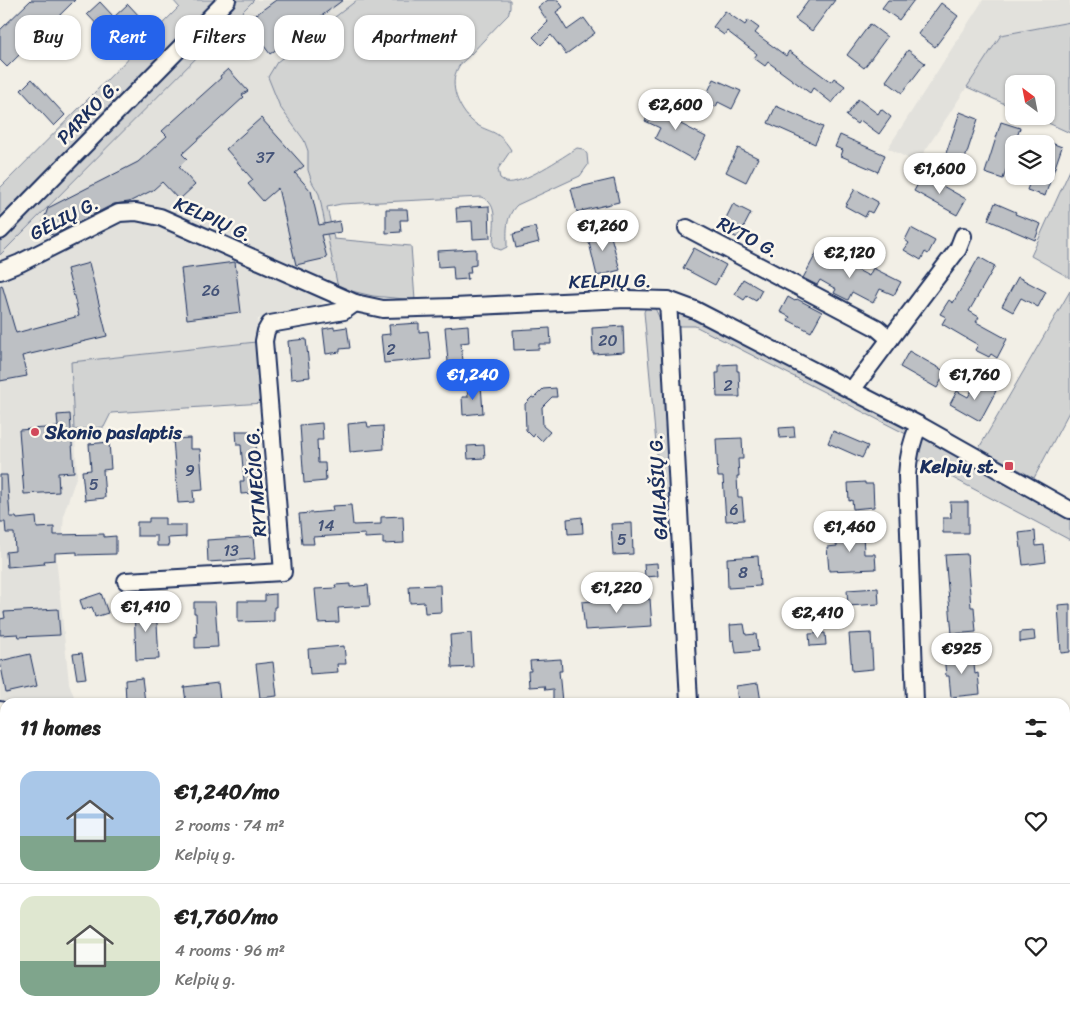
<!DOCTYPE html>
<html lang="en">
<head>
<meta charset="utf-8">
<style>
  :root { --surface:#fff; --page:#f2f2f2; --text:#222; --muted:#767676; --line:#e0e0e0; --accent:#2563eb }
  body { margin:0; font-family:Sriracha,sans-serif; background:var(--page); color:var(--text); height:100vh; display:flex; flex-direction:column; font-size:19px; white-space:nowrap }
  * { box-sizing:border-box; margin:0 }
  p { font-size:16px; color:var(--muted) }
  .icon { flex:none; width:28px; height:28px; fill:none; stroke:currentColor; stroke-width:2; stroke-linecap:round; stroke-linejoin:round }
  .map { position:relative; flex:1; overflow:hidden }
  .side { position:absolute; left:0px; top:698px; width:1070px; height:321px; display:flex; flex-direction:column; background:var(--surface); border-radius:15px 15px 0 0; box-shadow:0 1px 4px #0004 }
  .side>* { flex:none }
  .top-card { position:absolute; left:15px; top:15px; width:500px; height:45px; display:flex; gap:10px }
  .needle { width:32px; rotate:328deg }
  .tools { position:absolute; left:1005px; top:75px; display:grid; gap:10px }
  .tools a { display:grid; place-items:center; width:50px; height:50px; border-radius:10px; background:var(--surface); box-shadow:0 1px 4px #0004; font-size:25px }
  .price { position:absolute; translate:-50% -42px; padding:0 11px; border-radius:18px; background:#fff; color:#222; font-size:16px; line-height:32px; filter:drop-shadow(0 1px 2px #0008) }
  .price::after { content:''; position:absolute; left:50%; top:30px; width:15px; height:11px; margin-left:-8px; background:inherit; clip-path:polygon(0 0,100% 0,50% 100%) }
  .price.selected { background:var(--accent); color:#fff }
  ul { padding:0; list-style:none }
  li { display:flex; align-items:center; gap:15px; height:125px; padding:0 20px }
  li+li { border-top:1px solid var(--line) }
  li span { display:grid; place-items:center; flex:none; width:140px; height:100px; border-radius:15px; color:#555 }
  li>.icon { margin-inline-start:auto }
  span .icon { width:60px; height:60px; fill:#fffc; stroke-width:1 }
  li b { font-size:21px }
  h2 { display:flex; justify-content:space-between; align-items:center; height:60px; padding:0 20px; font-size:21px }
  .chip { padding:0 18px; border-radius:15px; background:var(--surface); box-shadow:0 1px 4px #0004; font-size:18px; line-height:45px }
  .chip.selected { background:var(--accent); color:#fff }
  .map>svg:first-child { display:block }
  .built { fill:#e2e1dc }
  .green { fill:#d2d3d2; stroke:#768198 }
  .building { fill:#bdc0c4; stroke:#1b2f5e }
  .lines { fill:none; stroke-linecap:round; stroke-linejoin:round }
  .minor-casing { stroke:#1b2f5e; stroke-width:20 }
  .minor { stroke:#fbf7ec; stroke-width:16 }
  .poi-dot { fill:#d1495b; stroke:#fbf7ec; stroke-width:2 }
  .labels { text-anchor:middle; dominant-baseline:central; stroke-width:5; stroke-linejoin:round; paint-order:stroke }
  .number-label { font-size:16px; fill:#445378 }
  .street-label { font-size:19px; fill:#1b2f5e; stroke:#fbf7ec }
  .poi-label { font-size:19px; font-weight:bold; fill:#1b2f5e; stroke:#fbf7ec; text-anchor:start }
</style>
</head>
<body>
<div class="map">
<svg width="1070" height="1018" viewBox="0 0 1070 1018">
  <rect width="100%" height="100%" fill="#f2efe6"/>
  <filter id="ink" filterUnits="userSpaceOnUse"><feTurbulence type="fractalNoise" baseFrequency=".02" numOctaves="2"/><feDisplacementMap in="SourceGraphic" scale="10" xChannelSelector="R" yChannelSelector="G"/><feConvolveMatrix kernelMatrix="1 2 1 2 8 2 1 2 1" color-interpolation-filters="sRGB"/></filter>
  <g filter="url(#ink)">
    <g class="built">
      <path d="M254,0H357L340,14L277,98L280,107L304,140L308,151V170L312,182L319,194L338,288L328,296L317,309L258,319L256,342L71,362L77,475L64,513L62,545L55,547L69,683L76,702H5V723L0,724V255Z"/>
      <path d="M983,0H1070V22L1001,35L917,163L888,148Z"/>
    </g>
    <g class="green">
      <path d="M173,0H254L0,255V188L179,7Z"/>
      <path d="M357,0H510V8L508,15C495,28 483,41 471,54C467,59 460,63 458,68C448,85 459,109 472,121C487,134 497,127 511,150L498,169L500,178C502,179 504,181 506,182C521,186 564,156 577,148L583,149L587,154L588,165L580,176L517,205C505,217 507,231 507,247L501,250L495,248L493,244C493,227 500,203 481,197L341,204L327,207L334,239L411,246L415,300L373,296L338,288L319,194L312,182L308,170V151L304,140L280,107L268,77L277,62Z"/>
      <path d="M1070,22V133L1033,116H1046V84H1014V108L967,87L1001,35Z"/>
      <path d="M1070,170V278L1031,256Z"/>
      <path d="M1070,291V410L1034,478L979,448Z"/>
      <path d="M647,305L654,306L660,319L674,506L666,507L661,499L644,312Z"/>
      <path d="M681,312L695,314L1070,515V540L919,460L906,443V434L695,326H674L675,317Z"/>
      <path d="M256,342L263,403L111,413L104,427L74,430L71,362Z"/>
      <path d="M1065,851H1070V1018H1060V1014H1065Z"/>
    </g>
    <g class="building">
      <path d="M31,0H75L7,67L0,60V30Z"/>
      <path d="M276,0H343L270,54L246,22Z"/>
      <path d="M548,0H558L563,7L556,12L567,30L584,18L595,33L566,54L551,35L541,45L533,37L548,22L538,7Z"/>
      <path d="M809,0H835L812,31L795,19Z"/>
      <path d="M888,0H914L899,20L882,8Z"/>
      <path d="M100,2L114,17L128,4L141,18L127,32L115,19L103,31L87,14Z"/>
      <path d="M941,3L958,16L935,47L918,34Z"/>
      <path d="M725,11L745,25L748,20L759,28L755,33L786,56L789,51L831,82L834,78L845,86L832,103L813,88L810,93L768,62L765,66L754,58L757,54L727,31L724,35L713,27Z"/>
      <path d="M870,24L887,37L864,68L847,55Z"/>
      <path d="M908,50L925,63L902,93L886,81Z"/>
      <path d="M228,69L248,91L242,95L244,97L182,154L187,159L179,167L195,185L179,200L162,182L153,190L129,202L114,204L53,235L48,233L43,222L48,208L138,162L167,136L162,131L221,78L220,76Z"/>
      <path d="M32,79L65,115L54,126L21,90Z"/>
      <path d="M714,79L741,91L732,109L718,102L716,107L703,102Z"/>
      <path d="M858,99L878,114L881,109L891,117L879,134L860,120L857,124L846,116Z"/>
      <path d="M674,101L685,106L677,122L706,137L694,160L655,138L660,128L645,121L649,114L661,109L668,113Z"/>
      <path d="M776,106L823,127L815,144L768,123Z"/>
      <path d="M960,112L978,119L962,168L943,162Z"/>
      <path d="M261,118L304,166L295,173L311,191L319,225L339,221L341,232L321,235L327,258L296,265L278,188L263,201L248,184L253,180L226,149Z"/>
      <path d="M1001,122L1020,128L1003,179L985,173Z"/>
      <path d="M840,135L885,155L878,172L841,156L843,150L835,147Z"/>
      <path d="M1046,141L1062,147L1045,196L1027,190L1032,176H1046Z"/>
      <path d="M738,148L758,158L746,182L726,172Z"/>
      <path d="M923,175L966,199L957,215L914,191Z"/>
      <path d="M614,179L619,202L577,212L571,189Z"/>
      <path d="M855,189L878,202L872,213L868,211L865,217L845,206Z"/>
      <path d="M995,203L1016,212L1015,214L1041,224L1035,240L988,220Z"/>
      <path d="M733,204L751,213L738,238L720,230Z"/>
      <path d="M489,206L490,238L473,239L472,221L457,222L456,208Z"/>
      <path d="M386,209H407L408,220H400L401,232L386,233Z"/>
      <path d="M535,227L539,242L516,248L513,234L523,232L522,230Z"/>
      <path d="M911,228L935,241L928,254L925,252L921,260L904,250L909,243L905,240Z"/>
      <path d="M609,229L620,270L597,276L587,234Z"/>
      <path d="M694,248L726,265L715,285L683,268Z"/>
      <path d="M476,249V265L470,266L471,273H467L468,279L454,280L453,266L438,267L437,251Z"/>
      <path d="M818,250L831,257L828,263L845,271L848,265L869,276L873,268L901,282L894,295L880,289L873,303L852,292L848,300L834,293L836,289L820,280L817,285L803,278Z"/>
      <path d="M979,257L995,266L969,311L979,317L976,322L1007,339L997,358L991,354L989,357L975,350L978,345L942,324L946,317L940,314L949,300L953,303Z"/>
      <path d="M235,262L241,312L187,319L181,269Z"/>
      <path d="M89,263L107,336L22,356L27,376L0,381V286L2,285L16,333L79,316L67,269Z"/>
      <path d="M1018,277L1046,292L1038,307L1021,298L1013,312L1002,306Z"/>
      <path d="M743,279L762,290L756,301L747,296L744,300L735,294Z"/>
      <path d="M788,297L795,301L797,299L822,312L811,332L788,320L790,317L780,312Z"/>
      <path d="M419,323V332L428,331L431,359L384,363L381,335L390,334L389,325Z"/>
      <path d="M468,325L469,342L461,343L463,361L448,362L445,327Z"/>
      <path d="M623,326L624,352L593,354L592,328Z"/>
      <path d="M334,327V329L347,327L350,348L340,349V352L326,354L323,329Z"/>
      <path d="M550,328L551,344H539V349L514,350L513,330Z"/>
      <path d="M306,339L310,377L291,379L288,341Z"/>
      <path d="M909,351L946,372L937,388L900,367Z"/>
      <path d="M737,364V371H739L740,397H717L716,373H719V365Z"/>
      <path d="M977,381L996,391L980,421L950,404L957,391L968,397Z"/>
      <path d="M481,384L483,413L463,415L462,397H468L467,385Z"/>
      <path d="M556,388L557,397H552L542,407L543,426L550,432L542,441L535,434L533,437L526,430L525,404L532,397L534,398L543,389Z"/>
      <path d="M70,414L74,472L58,473L59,492L24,494L19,430L58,427L57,415Z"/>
      <path d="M367,422L368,427L383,426L384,449L350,452L348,424Z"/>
      <path d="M322,423L323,440H317L318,463H325L326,481L304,483L300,425Z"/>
      <path d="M794,427L795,437L780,438L779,428Z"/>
      <path d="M236,431H250L251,444H256L259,480H254L255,493L241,494L240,481H244L241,445H237Z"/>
      <path d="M833,431L868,446L862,458L828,443Z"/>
      <path d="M190,438V449H200L203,490L193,491L194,502L178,503L173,439Z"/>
      <path d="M742,438L743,459H738L739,476H737L738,497H742L744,520L726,521L723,477H718L716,439Z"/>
      <path d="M109,442L111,469L103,470L105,498L85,500L82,471L91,470L89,444Z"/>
      <path d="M484,445L485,458L468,459L467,446Z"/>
      <path d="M0,475H7L10,517H16L17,519L36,517L37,528L54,527V535L104,534V537L116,536V554L77,555V552L55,553V560L44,561L45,564L7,567L6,552L15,551L14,533H6L5,522H0Z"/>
      <path d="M865,482V484H873L874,507L853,509L852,500L849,501L848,483Z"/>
      <path d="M950,502H968V533H943V518H951Z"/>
      <path d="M351,505L353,525L381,524V517L403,516L404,543L383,544V537L365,538V534L313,537L314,544H302L299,514L333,511L332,506Z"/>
      <path d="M582,517L583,533L568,534L567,519Z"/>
      <path d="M149,518H165V525H186V537L168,538L169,546H157V536H137V522H149Z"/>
      <path d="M632,523L633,554L613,555L611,524Z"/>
      <path d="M863,531L864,554H875L876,569L829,571L827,547L837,546L836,532Z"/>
      <path d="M1035,531L1036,546L1044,545L1046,562L1023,565L1019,533Z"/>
      <path d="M253,537L255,559L208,562L207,540Z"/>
      <path d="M967,554L971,607H974L976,632L952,634L945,555Z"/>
      <path d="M758,556L760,586L728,588L727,558Z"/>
      <path d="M657,563L658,576L645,577L644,564Z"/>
      <path d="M350,584V587L368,585L370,606L338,608L339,622L318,623L315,589L336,588L335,585Z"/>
      <path d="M440,585L441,612L425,613L424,602L410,603L409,586Z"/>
      <path d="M878,588L879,604L848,606L847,590Z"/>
      <path d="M101,593L108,613L95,617L92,607L83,610L80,600Z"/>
      <path d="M276,594V607H274V621L238,622V601H265V595Z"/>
      <path d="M611,599V602L650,599L652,626L585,630L582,602Z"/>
      <path d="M194,602H215L218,647L195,648V636L197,637L196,613H194Z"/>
      <path d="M1070,604V652L1061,653L1058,605Z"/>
      <path d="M156,606L159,659L136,660L134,607Z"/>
      <path d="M58,609L60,635L19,637L18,634L0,635V619L5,618L4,612Z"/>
      <path d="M744,624L746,635L756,634L758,651L736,653L734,640L731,641L730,625Z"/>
      <path d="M1034,631L1035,640L1020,642V632Z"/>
      <path d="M471,633L473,667L452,668L450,635Z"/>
      <path d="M825,633L826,645L810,646L809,634Z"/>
      <path d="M871,633L873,669L852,671L849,634Z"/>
      <path d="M344,646L346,664H337L338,672L310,674L308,649Z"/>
      <path d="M82,653L86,678L77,679L73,654Z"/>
      <path d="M973,653L975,674L978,673L980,694L951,697L949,676H946L944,655Z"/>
      <path d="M30,654L37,686L6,693L0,661Z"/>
      <path d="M561,659L562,671H559L562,702H553V689L545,690L544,686L529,687L528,671H531L530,661Z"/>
      <path d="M273,662L277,696L260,698L256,664Z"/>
      <path d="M142,678L145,702H126L125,680Z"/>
      <path d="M218,683L220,700L209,702H186L184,687Z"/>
      <path d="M758,683L761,702H738L736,686Z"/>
    </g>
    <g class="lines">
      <g class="minor-casing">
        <g id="minor">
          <path d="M687,228L877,328L890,339L852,390"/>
          <path d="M0,231L227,0"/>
          <path d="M0,271L20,263L119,213L136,212L160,217L355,303L383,309L454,307L626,299L668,300L695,310L919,425L1070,510"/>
          <path d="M668,300L689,702"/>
          <path d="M890,339L958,249L963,236"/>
          <path d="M126,581L283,572L264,341L266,331L270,324L344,311L355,303"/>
          <path d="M915,702L907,476C908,457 911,442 919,425"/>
          <path d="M0,710L5,734"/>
          <path d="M66,1014L67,1018"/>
          <path d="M663,1014L676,1018"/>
          <path d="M925,1014V1018"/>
          <path d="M619,1018L621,1014"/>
        </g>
      </g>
      <use href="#minor" class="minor"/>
    </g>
  </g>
  <g class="poi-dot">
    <circle cx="35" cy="432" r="5"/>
    <rect x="1004" y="461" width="10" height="10" rx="2.5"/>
  </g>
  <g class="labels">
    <g class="number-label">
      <text x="265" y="157">37</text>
      <text x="211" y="290">26</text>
      <text x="608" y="340">20</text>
      <text x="391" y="349">2</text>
      <text x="728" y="385">2</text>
      <text x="190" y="470">9</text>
      <text x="94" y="484">5</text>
      <text x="734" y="509">6</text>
      <text x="326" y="525">14</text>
      <text x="622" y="539">5</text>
      <text x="231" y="550">13</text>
      <text x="743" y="572">8</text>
    </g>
    <g class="street-label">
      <text transform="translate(88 112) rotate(-46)">PARKO G.</text>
      <text transform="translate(64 218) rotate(-27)">GĖLIŲ G.</text>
      <text transform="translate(213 219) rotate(24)">KELPIŲ G.</text>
      <text transform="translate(748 237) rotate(28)">RYTO G.</text>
      <text transform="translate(610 281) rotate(-1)">KELPIŲ G.</text>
      <text transform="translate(256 482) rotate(-94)">RYTMEČIO G.</text>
      <text transform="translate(658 487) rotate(-93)">GAILAŠIŲ G.</text>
    </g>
    <g class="poi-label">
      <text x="45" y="432">Skonio paslaptis</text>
      <text x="999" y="466" text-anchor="end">Kelpių st.</text>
    </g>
  </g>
</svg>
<div class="tools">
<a><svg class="needle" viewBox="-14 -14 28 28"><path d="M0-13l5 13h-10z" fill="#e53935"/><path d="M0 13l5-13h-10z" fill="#767676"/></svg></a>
<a><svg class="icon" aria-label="layers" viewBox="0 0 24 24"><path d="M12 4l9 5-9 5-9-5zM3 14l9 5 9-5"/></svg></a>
</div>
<b class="price" style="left:676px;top:131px">€2,600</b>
<b class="price" style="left:940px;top:195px">€1,600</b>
<b class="price" style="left:603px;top:252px">€1,260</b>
<b class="price" style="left:850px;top:279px">€2,120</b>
<b class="price selected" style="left:473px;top:401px">€1,240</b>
<b class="price" style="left:975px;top:401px">€1,760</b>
<b class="price" style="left:850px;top:553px">€1,460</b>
<b class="price" style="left:617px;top:614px">€1,220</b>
<b class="price" style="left:146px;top:633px">€1,410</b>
<b class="price" style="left:818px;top:639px">€2,410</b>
<b class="price" style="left:962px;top:675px">€925</b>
<div class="top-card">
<a class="chip">Buy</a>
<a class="chip selected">Rent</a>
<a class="chip">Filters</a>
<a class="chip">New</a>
<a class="chip">Apartment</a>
</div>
<section class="side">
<h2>11 homes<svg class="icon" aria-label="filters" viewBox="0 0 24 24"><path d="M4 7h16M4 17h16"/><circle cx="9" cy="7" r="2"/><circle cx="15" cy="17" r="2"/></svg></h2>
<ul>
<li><span style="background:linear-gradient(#a9c7e8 65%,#7fa58c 0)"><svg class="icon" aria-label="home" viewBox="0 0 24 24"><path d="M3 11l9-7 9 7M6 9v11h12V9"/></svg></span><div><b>€1,240/mo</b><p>2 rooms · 74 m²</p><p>Kelpių g.</p></div><svg class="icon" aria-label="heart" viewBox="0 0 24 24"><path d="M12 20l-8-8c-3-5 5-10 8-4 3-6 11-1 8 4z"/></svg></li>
<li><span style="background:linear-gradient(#dfe7d0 65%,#7fa58c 0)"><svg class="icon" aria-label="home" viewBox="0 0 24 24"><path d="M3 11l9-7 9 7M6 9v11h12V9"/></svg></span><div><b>€1,760/mo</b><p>4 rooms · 96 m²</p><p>Kelpių g.</p></div><svg class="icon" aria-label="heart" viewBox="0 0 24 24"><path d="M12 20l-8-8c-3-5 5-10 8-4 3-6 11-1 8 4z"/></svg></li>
</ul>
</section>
</div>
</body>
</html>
